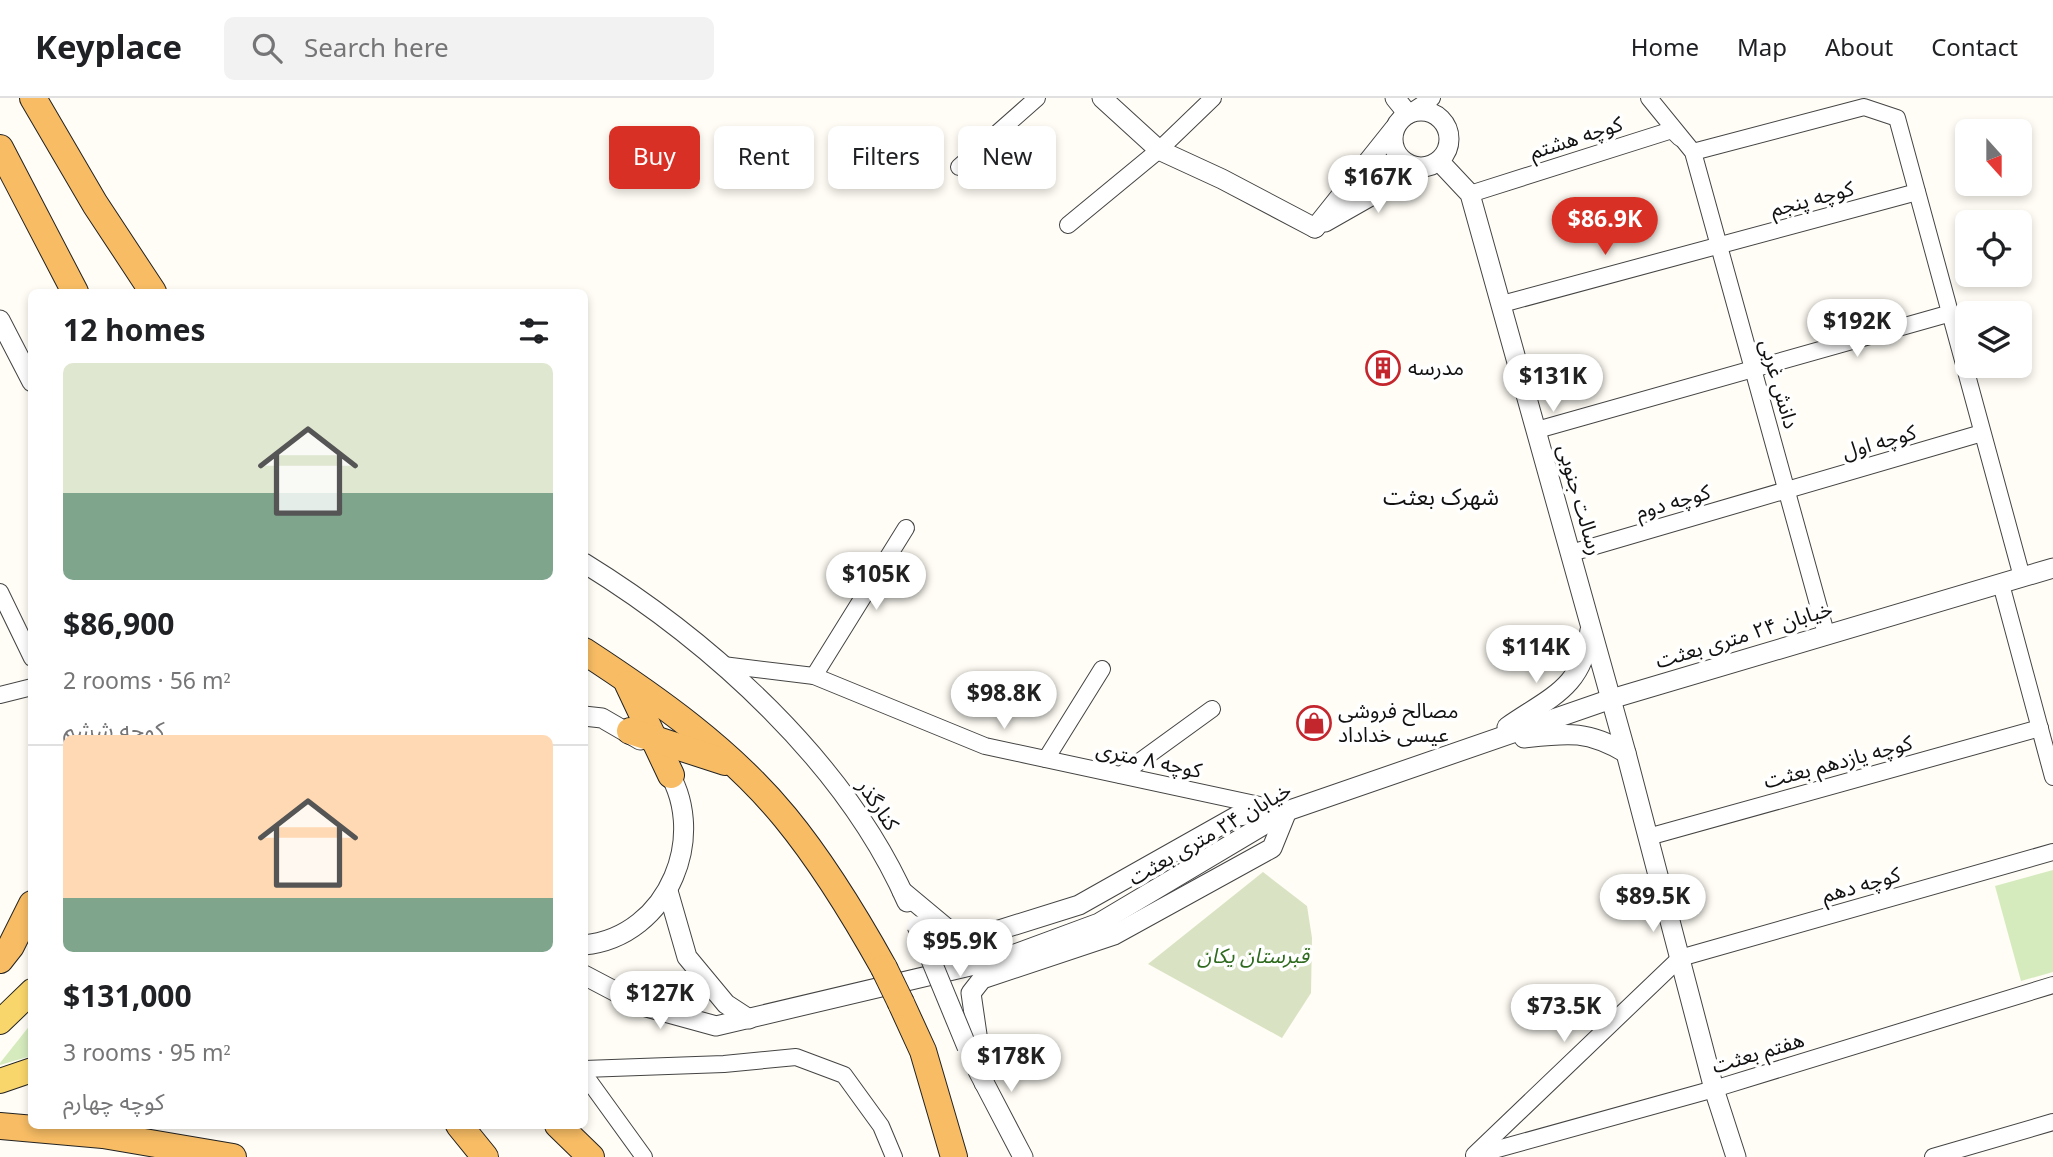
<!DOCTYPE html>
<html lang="en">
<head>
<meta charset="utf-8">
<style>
  :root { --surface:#fff; --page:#f2f2f2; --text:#202124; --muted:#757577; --line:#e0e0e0; --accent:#d93025 }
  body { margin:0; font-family:Georgia,"Noto Sans Arabic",serif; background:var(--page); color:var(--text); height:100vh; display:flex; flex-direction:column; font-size:26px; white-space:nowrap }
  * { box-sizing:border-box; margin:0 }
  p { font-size:23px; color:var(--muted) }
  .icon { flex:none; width:38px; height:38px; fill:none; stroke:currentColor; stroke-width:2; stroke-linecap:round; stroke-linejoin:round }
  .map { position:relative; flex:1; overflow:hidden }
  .panel { position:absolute; left:28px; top:191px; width:560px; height:840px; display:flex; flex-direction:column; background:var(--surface); border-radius:10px; box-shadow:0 4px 10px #0003 }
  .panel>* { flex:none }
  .banner { position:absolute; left:609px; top:28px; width:665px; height:63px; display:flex; gap:14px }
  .needle { width:46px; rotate:159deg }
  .buttons { position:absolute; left:1955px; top:21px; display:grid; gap:14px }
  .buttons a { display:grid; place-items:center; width:77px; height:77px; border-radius:10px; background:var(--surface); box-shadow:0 4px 10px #0003; font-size:35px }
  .price { position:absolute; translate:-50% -60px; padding:0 16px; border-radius:24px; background:#fff; color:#222; font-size:23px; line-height:46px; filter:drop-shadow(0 2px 4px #0008) }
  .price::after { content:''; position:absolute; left:50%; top:42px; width:21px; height:16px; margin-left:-10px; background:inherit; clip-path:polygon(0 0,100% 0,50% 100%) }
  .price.active { background:var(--accent); color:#fff }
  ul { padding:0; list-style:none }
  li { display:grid; align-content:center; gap:14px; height:371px; padding:0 35px }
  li+li { border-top:2px solid var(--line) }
  li span { display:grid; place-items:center; height:217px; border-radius:10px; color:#555 }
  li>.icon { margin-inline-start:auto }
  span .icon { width:126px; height:126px; fill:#fffc; stroke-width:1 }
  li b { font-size:30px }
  h2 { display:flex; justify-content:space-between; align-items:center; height:84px; padding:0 35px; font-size:30px }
  .chip { padding:0 24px; border-radius:10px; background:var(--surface); box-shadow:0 4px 10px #0003; font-size:24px; line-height:63px }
  .chip.active { background:var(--accent); color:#fff }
  header { display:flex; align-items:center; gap:42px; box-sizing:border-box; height:98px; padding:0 35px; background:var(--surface); border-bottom:2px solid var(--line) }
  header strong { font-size:33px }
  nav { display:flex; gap:38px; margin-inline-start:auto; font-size:24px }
  .search { width:490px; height:63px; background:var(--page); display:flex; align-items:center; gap:18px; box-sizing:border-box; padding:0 24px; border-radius:10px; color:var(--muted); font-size:26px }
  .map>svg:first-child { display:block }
  .green { fill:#d5ebbd }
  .cemetery { fill:#d9e3c4 }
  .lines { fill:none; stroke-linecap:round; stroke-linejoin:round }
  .minor-casing { stroke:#444; stroke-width:18 }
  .tertiary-casing { stroke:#444; stroke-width:21 }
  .primary-casing { stroke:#222; stroke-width:26 }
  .trunk-casing { stroke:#222; stroke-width:28 }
  .minor { stroke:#fff; stroke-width:16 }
  .tertiary { stroke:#fff; stroke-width:19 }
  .primary { stroke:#f9d66b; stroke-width:24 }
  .trunk { stroke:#f7bc64; stroke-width:26 }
  .tertiary-bridge-casing { stroke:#444; stroke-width:21; stroke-linecap:butt }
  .trunk-bridge-casing { stroke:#222; stroke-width:28; stroke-linecap:butt }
  .tertiary-bridge { stroke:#fff; stroke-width:19 }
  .trunk-bridge { stroke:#f7bc64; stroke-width:26 }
  .labels { text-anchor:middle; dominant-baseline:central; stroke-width:7; stroke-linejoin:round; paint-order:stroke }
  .street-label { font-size:21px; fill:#111; stroke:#fff }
  .poi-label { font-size:21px; fill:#111; stroke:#fff; text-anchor:start }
  .park-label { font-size:21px; font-style:italic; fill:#2f6b1f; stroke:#fff }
  .neighbourhood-label { font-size:23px; fill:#111; stroke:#fff }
</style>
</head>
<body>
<header>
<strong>Keyplace</strong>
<div class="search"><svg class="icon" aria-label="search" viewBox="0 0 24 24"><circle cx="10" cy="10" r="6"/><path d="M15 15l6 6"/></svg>Search here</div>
<nav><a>Home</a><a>Map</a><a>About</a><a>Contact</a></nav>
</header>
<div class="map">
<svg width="2053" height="1059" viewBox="0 0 2053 1059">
  <rect width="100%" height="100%" fill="#fffdf5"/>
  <g class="green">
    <path d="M2053,772V874L2021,883L1995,788Z"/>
    <path d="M31,926V958L0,967V965Z"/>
  </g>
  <path class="cemetery" d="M1263,774L1307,808L1312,840L1311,895L1282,940L1148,866Z"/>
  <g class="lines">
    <g class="minor-casing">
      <g id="minor">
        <path d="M1649,0L1693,54L1826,535"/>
        <path d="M1408,16L1432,0"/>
        <path d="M1693,54L1864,9L1897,20L2022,479"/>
        <path d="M959,69L1037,0"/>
        <path d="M1470,96L1672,32L1680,40"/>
        <path d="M1068,127L1159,52L1213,0"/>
        <path d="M1502,206L1917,94"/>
        <path d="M1537,332L1951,215"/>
        <path d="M1571,455L1982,335"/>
        <path d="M2001,486L2053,679"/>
        <path d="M0,494L32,560"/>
        <path d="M723,567L814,578L985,648L1278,711"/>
        <path d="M814,578L906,430"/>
        <path d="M0,597L32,589"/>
        <path d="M1046,661L1102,571"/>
        <path d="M1121,677L1212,611"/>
        <path d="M1648,739L2040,630"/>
        <path d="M584,971L724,966L796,959L844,977L881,1028L894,1059"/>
        <path d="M584,976L644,1059"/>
        <path d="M1474,1057L1680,860L2053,754"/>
        <path d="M1476,1057L1714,991L2053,887"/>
        <path d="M1933,1059L2053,1024"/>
      </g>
    </g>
    <g class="tertiary-casing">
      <g id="tertiary">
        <path d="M1102,0L1159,52L1222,81L1315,130"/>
        <path d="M1395,0L1408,16"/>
        <circle cx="1421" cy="41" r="28"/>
        <path d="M1439,63L1470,96L1626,655L1714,991L1736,1059"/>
        <path d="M1325,124L1420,70"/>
        <path d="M1315,130L1394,31"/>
        <path d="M0,222L32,284"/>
        <path d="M584,465C712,544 846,665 907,804"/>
        <path d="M584,618L602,620L640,642"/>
        <path d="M1507,629C1550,599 1583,590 1590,532"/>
        <path d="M1524,640C1568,635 1587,632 1626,655"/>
        <path d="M668,793L687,859L726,906L749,921"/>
        <path d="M902,793L956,838L983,837L1079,807L1237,718L1287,713L1272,750L1114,837L982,881L971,895L984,985"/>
        <path d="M584,847C669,839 712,733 663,666"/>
        <path d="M584,877L643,908L716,928L1004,860L1099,825L1287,713L1611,601L2053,470"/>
        <path d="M978,973L1023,1059"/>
      </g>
    </g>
    <g class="primary-casing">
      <g id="primary">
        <path d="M0,924L32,893"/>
        <path d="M0,983L32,972"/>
      </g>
    </g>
    <g class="trunk-casing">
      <g id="trunk">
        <path d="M33,0L95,106L153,194"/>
        <path d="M0,50L75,194"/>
        <path d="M584,553C656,600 730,652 785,719C822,764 855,818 884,870"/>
        <path d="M628,586L671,677"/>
        <path d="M630,633L725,664"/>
        <path d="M0,862L11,848L32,806"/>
        <path d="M901,905L923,953L954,1059"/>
        <path d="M459,1027L485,1059"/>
        <path d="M558,1027L591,1059"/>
        <path d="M0,1028L103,1037L233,1059"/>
      </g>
    </g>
    <use href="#minor" class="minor"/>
    <use href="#tertiary" class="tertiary"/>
    <use href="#primary" class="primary"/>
    <use href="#trunk" class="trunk"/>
    <g class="tertiary-bridge-casing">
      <path id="tertiary-bridge" d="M917,828L967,949"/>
    </g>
    <g class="trunk-bridge-casing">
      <path id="trunk-bridge" d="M884,870L901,905"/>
    </g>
    <use href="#tertiary-bridge" class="tertiary-bridge"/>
    <use href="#trunk-bridge" class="trunk-bridge"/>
  </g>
  <defs>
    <g id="building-ring" transform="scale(1.75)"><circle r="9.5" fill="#fff" stroke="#c4262e" stroke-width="1.5"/><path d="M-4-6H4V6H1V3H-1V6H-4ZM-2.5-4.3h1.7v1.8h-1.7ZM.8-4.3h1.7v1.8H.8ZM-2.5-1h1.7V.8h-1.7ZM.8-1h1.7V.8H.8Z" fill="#c4262e"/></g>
    <g id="shop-ring" transform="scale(1.75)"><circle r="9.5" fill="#fff" stroke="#c4262e" stroke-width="1.5"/><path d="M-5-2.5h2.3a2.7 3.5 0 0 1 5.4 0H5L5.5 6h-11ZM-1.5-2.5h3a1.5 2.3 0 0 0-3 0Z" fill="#c4262e"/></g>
  </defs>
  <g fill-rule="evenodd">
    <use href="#building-ring" x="1383" y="270"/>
    <use href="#shop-ring" x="1314" y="625"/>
  </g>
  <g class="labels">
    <g class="street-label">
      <text transform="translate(1576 40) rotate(-18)">کوچه هشتم</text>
      <text transform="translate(1812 101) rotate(-15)">کوچه پنجم</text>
      <text transform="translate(1779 286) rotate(74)">دانش غربی</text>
      <text transform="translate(1879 344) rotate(-16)">کوچه اول</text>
      <text transform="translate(1580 402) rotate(74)">رسالت جنوبی</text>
      <text transform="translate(1673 404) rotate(-16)">کوچه دوم</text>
      <text transform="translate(1744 537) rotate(-17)">خیابان ۲۴ متری بعثت</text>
      <text transform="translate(1149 662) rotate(12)">کوچه ۸ متری</text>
      <text transform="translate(1838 664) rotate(-15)">کوچه یازدهم بعثت</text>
      <text transform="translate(878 707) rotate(56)">کنارگذر</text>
      <text transform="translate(1210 736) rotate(-30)">خیابان ۲۴ متری بعثت</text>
      <text transform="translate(1861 787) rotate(-16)">کوچه دهم</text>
      <text transform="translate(1758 955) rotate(-17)">هفتم بعثت</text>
    </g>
    <g class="poi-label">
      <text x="1408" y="270">مدرسه</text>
      <text x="1338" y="613">مصالح فروشی<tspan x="1338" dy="24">عیسی خداداد</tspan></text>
    </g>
    <g class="park-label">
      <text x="1253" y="858">قبرستان یکان</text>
    </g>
    <g class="neighbourhood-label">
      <text x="1441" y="399">شهرک بعثت</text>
    </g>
  </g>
</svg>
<div class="buttons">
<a><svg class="needle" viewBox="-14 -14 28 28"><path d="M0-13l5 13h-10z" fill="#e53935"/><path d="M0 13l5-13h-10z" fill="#757577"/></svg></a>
<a><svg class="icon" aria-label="locate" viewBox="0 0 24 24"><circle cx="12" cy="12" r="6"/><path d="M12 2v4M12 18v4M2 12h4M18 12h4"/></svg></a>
<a><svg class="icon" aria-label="layers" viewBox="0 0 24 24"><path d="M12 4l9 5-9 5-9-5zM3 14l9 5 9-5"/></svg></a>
</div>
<b class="price" style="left:1378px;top:117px">$167K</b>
<b class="price active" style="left:1605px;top:159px">$86.9K</b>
<b class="price" style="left:1857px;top:261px">$192K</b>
<b class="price" style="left:1553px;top:316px">$131K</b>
<b class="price" style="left:876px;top:514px">$105K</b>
<b class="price" style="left:1536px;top:587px">$114K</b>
<b class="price" style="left:1004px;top:633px">$98.8K</b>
<b class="price" style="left:1653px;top:836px">$89.5K</b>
<b class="price" style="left:960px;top:881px">$95.9K</b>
<b class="price" style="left:660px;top:933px">$127K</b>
<b class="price" style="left:1564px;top:946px">$73.5K</b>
<b class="price" style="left:1011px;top:996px">$178K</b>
<div class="banner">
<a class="chip active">Buy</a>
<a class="chip">Rent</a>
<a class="chip">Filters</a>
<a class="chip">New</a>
</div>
<section class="panel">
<h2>12 homes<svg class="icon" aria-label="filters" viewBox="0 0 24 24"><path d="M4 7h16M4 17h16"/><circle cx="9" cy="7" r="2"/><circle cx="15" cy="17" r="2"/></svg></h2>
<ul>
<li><span style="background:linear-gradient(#dfe7d0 60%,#7fa58c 0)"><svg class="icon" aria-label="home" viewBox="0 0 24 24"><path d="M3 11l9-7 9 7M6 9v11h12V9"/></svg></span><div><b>$86,900</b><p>2 rooms · 56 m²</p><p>کوچه ششم</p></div></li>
<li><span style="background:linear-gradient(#ffd9b3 75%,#7fa58c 0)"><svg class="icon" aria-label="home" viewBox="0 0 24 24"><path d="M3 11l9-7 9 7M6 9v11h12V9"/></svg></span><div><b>$131,000</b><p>3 rooms · 95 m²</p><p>کوچه چهارم</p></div></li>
</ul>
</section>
</div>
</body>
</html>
